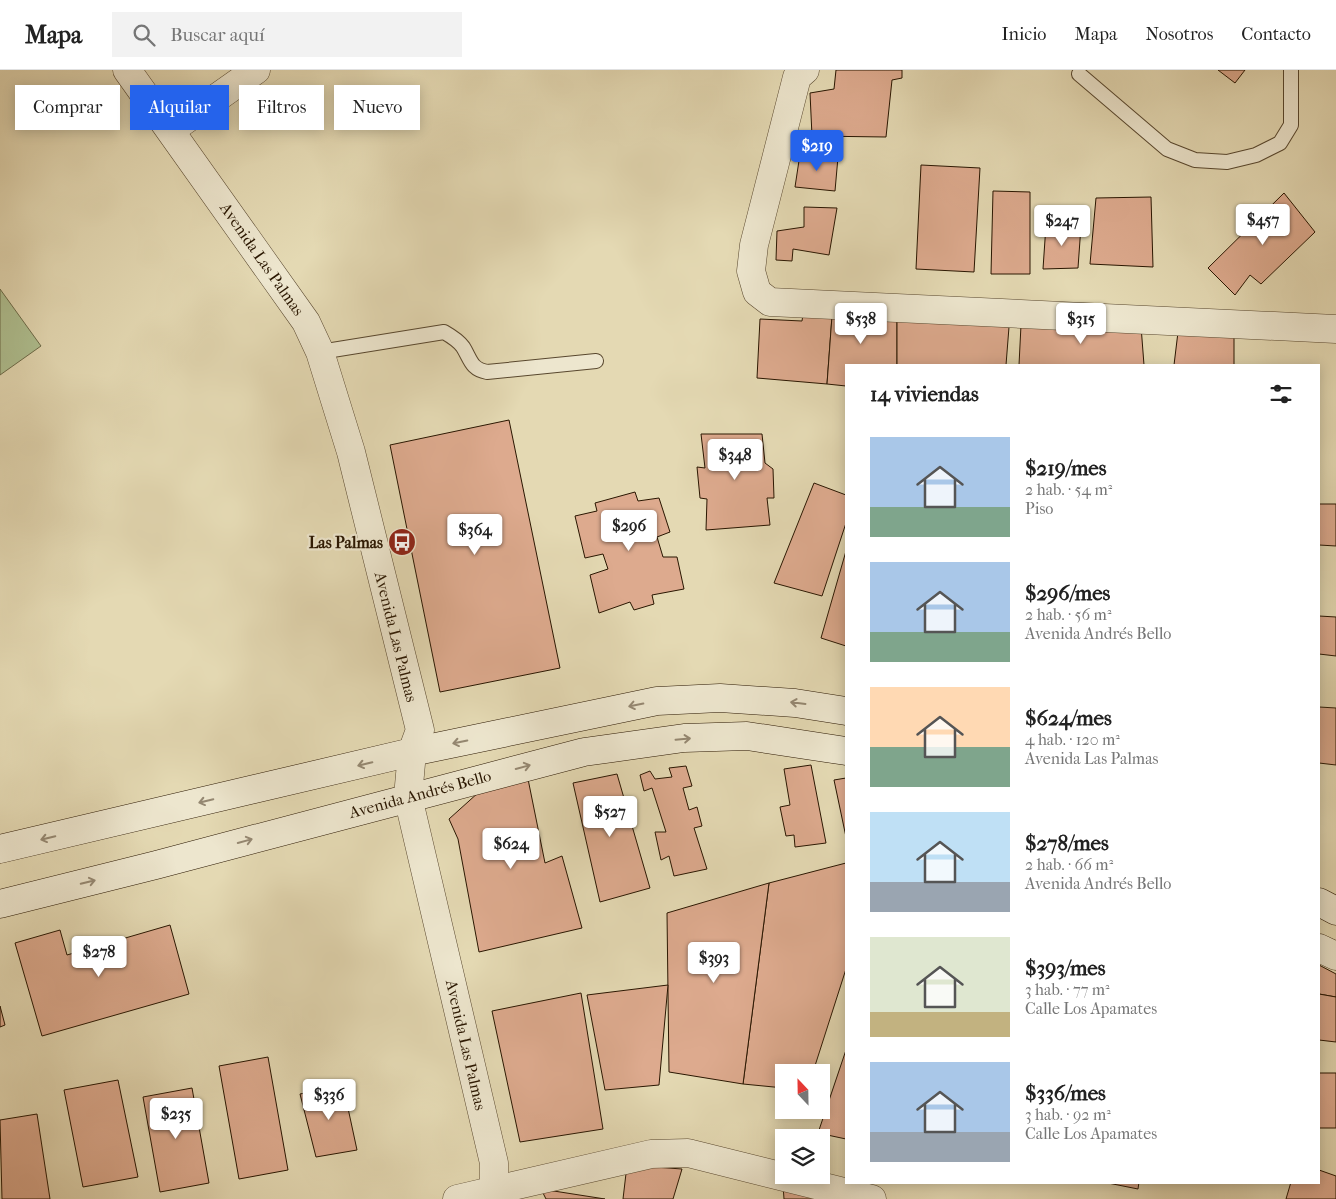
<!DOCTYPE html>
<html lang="es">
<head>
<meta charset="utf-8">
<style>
  :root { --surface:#fff; --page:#f2f2f2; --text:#222; --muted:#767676; --line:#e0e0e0; --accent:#2563eb }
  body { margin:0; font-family:"IM FELL French Canon",serif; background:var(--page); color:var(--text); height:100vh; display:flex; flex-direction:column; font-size:19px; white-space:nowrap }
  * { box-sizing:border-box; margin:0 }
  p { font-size:16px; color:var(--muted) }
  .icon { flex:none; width:28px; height:28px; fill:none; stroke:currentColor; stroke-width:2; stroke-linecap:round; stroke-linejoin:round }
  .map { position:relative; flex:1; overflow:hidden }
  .details { position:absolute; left:845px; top:294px; width:475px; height:820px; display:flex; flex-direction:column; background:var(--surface); border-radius:0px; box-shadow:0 2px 12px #0003 }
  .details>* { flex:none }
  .top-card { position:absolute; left:15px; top:15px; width:475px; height:45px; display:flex; gap:10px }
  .needle { width:32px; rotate:338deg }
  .fabs { position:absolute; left:775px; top:994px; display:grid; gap:10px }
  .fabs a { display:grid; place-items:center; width:55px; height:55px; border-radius:0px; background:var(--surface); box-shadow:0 2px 12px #0003; font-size:25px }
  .price { position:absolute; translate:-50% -42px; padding:0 11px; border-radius:5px; background:#fff; color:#222; font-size:16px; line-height:32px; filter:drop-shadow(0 1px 2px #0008) }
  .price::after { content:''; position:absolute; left:50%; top:30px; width:15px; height:11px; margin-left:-8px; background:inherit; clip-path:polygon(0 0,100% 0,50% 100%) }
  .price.selected { background:var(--accent); color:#fff }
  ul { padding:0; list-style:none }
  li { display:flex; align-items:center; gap:15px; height:125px; padding:0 25px }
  li span { display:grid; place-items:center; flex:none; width:140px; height:100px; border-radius:0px; color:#555 }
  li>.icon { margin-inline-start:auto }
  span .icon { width:60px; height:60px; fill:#fffc; stroke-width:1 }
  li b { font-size:21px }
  h2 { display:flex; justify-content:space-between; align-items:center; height:60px; padding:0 25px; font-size:21px }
  .pill { padding:0 18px; border-radius:0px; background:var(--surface); box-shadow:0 2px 12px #0003; font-size:18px; line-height:45px }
  .pill.selected { background:var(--accent); color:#fff }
  header { display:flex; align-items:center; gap:30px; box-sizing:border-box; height:70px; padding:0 25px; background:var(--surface); border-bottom:1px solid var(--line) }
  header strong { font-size:24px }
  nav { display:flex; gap:28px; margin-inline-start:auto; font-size:18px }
  .search { width:350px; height:45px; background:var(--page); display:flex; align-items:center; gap:12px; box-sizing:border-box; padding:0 18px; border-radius:0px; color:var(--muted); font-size:19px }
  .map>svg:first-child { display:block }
  .green { fill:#afc091; stroke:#6c6b49 }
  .building { fill:#ddaa8e; stroke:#291601 }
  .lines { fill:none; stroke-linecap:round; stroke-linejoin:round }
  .lane-casing { stroke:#58472e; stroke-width:16 }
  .street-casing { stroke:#58472e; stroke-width:29 }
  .secondary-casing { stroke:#291601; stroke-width:29 }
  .lane { stroke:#ede6ce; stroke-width:14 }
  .street { stroke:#ede6ce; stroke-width:28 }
  .secondary { stroke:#ede6ce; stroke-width:28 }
  .oneway { stroke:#958872 }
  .labels { text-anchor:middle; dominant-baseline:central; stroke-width:4.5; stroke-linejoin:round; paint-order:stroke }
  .street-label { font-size:16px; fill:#291601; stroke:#ede6ce }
  .poi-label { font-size:16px; font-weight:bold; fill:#291601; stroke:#ede6ce; text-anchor:end }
</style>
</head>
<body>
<header>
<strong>Mapa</strong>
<div class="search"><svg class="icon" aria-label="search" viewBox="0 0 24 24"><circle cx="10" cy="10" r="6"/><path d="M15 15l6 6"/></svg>Buscar aquí</div>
<nav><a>Inicio</a><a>Mapa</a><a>Nosotros</a><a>Contacto</a></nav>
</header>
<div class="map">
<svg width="1336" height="1129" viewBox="0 0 1336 1129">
  <rect width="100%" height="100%" fill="#e4d9b3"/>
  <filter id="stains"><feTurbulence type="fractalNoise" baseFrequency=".004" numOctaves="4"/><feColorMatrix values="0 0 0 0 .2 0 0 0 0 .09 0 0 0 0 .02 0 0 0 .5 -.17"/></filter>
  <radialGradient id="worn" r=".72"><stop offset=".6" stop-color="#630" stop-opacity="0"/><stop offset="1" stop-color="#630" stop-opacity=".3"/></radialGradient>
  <path class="green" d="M0,219L41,276L0,305Z"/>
  <g class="building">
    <path d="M836,0H902V8L892,10L886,67L812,66L810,23L834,19Z"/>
    <path d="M1218,0H1245L1235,13Z"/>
    <path d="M800,84L838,87L835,121L795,117Z"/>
    <path d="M921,95L980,98L974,202L916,199Z"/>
    <path d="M993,121L1030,122V204H991Z"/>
    <path d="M1284,123L1315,162L1261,214L1250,205L1235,225L1208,198Z"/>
    <path d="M1151,127L1153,197L1090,194L1096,128Z"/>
    <path d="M804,137L837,138L829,185L793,179L792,191L776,190L777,161L804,157Z"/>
    <path d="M1046,155L1081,156L1078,198L1043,199Z"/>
    <path d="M803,244L832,246L827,314L757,308L760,249L802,251Z"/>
    <path d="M832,246L897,248V295H846V316L827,314Z"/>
    <path d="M897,248L1009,257L1006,295H897Z"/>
    <path d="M1021,255L1141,256L1144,295H1019Z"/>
    <path d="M1178,262L1234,266V295H1174Z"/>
    <path d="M509,350L560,598L440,622L390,375Z"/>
    <path d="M701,364H762L765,393L773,399L774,428H767L770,455L706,460L707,429L700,428L697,397L705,398Z"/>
    <path d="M814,413L846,425V453L822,526L774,513Z"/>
    <path d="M635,422L638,431L659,428L670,462L657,467L663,487H677L684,519L652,525L654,534L634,540L630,532L599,543L590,505L608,499L603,484L585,488L575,446L597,441L595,433Z"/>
    <path d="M1319,434H1336V476L1319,475Z"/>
    <path d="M846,481V576L821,568Z"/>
    <path d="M1319,546L1336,547V586L1319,584Z"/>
    <path d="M1319,637L1336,638V695L1319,693Z"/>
    <path d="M811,695L826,773L795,777L794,765L786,766L780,737L790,735L784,699Z"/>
    <path d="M686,696L692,716L683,718L689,740L697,737L702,756L694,758L707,799L674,806L669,786L661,790L655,762H666L652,718L644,721L640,705L650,701L655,709L672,707L669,698Z"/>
    <path d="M617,704L650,818L600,832L573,713Z"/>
    <path d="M846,708V767L834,710Z"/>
    <path d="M528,709L545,793L562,786L582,858L479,882L458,769L449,749L479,722Z"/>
    <path d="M846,793V899L813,1002H784V1018L743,1014L769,813Z"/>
    <path d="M769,813L743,1014L669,1002L667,843Z"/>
    <path d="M170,855L189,924L42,966L15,873L60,860L67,885Z"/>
    <path d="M1319,895L1336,904V927L1319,924Z"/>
    <path d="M668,915L659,1015L605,1020L587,925Z"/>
    <path d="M581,923L603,1059L520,1072L492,941Z"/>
    <path d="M1319,924L1336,927V972L1319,970Z"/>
    <path d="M0,936L5,955L0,957Z"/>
    <path d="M846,980V1069L818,1063Z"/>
    <path d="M268,987L288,1100L239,1109L219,996Z"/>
    <rect x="1319" y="1003" width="17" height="55"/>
    <path d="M118,1010L138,1107L83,1117L64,1020Z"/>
    <path d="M343,1015L357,1080L316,1087L300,1024Z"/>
    <path d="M192,1018L209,1113L160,1122L143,1027Z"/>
    <path d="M37,1044L50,1129H2L0,1050Z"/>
    <path d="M627,1095L682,1099L673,1129H623Z"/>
    <path d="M1319,1100L1336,1106V1129H1286L1291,1112H1319Z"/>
    <path d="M1103,1112H1139L1138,1119Z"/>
    <path d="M783,1115L811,1120L814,1129H784Z"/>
    <path d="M541,1119L605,1129H546Z"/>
  </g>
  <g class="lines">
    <g class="lane-casing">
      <g id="lane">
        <path d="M1079,4L1167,79L1195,90L1227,92L1256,85L1280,73L1291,55V0"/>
        <path d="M320,282L444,262C451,266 458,270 463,277C471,290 471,299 487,302L596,291"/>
      </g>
    </g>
    <g class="street-casing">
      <g id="street">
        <path d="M127,0L306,252L320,282L351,382L420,660L412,682L408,727L494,1093V1129"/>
        <path d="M805,0L797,7L754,175L751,201L757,222L770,232L1336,259"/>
        <path d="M171,60L256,0"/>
        <path d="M457,1129L651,1084L688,1083L872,1129"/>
      </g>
    </g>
    <g class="secondary-casing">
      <g id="secondary">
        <path d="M0,779L412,682L657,631L720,628L795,633L846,641"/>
        <path d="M1319,832L1336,841"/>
        <path d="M0,834L156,795L584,682L684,668L747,666L846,681"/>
        <path d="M1319,878L1336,886"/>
      </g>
    </g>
    <use href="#lane" class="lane"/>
    <use href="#street" class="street"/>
    <use href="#secondary" class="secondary"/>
  </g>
  <defs><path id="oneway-shaft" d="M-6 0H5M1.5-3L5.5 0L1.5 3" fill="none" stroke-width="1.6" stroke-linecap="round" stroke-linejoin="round" transform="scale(1.25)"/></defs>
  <g class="oneway">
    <use href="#oneway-shaft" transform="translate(798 633) rotate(-173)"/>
    <use href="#oneway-shaft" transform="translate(636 635) rotate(169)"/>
    <use href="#oneway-shaft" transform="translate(683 669) rotate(-5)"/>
    <use href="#oneway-shaft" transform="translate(460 672) rotate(168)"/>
    <use href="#oneway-shaft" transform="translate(365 694) rotate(167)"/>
    <use href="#oneway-shaft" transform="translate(523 697) rotate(-15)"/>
    <use href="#oneway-shaft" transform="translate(206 731) rotate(167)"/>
    <use href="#oneway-shaft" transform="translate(48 768) rotate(167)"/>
    <use href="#oneway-shaft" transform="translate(245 771) rotate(-15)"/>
    <use href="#oneway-shaft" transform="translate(88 812) rotate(-14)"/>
  </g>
  <defs>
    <g id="bus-disc" transform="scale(1.4375)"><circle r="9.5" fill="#8f2418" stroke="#ede6ce"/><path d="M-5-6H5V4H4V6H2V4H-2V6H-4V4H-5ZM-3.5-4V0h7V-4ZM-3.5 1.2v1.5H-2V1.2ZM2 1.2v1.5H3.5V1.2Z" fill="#fff"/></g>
  </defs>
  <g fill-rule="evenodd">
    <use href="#bus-disc" x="402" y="472"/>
  </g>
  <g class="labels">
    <g class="street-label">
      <text transform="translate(262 189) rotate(55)">Avenida Las Palmas</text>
      <text transform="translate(396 567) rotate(76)">Avenida Las Palmas</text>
      <text transform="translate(420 724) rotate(-15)">Avenida Andrés Bello</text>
      <text transform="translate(466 975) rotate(77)">Avenida Las Palmas</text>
    </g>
    <g class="poi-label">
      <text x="383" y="472">Las Palmas</text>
    </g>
  </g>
  <rect width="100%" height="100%" filter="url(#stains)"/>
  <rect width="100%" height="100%" fill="url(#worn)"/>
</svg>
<div class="fabs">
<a><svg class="needle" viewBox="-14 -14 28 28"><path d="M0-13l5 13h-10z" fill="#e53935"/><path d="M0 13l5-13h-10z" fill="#767676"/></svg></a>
<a><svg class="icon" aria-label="layers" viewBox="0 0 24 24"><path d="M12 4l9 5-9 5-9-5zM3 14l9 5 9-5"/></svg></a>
</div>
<b class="price selected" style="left:817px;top:102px">$219</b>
<b class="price" style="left:1263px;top:176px">$457</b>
<b class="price" style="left:1062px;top:177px">$247</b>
<b class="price" style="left:861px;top:275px">$538</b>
<b class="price" style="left:1081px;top:275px">$315</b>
<b class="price" style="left:735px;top:411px">$348</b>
<b class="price" style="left:629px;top:482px">$296</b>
<b class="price" style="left:475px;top:486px">$364</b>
<b class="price" style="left:610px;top:768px">$527</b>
<b class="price" style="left:511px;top:800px">$624</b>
<b class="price" style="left:99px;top:908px">$278</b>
<b class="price" style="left:714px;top:914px">$393</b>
<b class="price" style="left:329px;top:1051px">$336</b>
<b class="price" style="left:176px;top:1070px">$235</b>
<div class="top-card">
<a class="pill">Comprar</a>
<a class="pill selected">Alquilar</a>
<a class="pill">Filtros</a>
<a class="pill">Nuevo</a>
</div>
<section class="details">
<h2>14 viviendas<svg class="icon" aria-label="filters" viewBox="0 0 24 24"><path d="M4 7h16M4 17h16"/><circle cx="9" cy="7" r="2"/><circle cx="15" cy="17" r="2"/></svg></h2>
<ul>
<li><span style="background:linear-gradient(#a9c7e8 70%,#7fa58c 0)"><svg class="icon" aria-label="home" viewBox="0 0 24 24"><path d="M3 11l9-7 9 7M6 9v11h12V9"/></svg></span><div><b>$219/mes</b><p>2 hab. · 54 m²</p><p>Piso</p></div></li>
<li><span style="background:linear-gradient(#a9c7e8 70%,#7fa58c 0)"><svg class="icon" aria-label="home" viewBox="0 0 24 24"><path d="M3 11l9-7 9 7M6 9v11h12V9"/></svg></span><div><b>$296/mes</b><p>2 hab. · 56 m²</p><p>Avenida Andrés Bello</p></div></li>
<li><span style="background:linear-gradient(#ffd9b3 60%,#7fa58c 0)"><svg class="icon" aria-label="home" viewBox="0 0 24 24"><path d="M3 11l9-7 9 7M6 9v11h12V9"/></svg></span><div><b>$624/mes</b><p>4 hab. · 120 m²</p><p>Avenida Las Palmas</p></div></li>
<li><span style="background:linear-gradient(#bfe0f5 70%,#9aa5b1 0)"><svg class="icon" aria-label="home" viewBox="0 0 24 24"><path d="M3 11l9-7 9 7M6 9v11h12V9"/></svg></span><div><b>$278/mes</b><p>2 hab. · 66 m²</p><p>Avenida Andrés Bello</p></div></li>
<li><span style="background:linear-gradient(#dfe7d0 75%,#c2b280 0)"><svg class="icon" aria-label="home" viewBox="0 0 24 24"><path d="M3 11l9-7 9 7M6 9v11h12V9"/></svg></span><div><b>$393/mes</b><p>3 hab. · 77 m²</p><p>Calle Los Apamates</p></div></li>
<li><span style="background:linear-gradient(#a9c7e8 70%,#9aa5b1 0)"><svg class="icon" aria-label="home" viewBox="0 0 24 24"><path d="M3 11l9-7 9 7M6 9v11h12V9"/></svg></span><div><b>$336/mes</b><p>3 hab. · 92 m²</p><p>Calle Los Apamates</p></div></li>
</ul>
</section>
</div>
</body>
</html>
